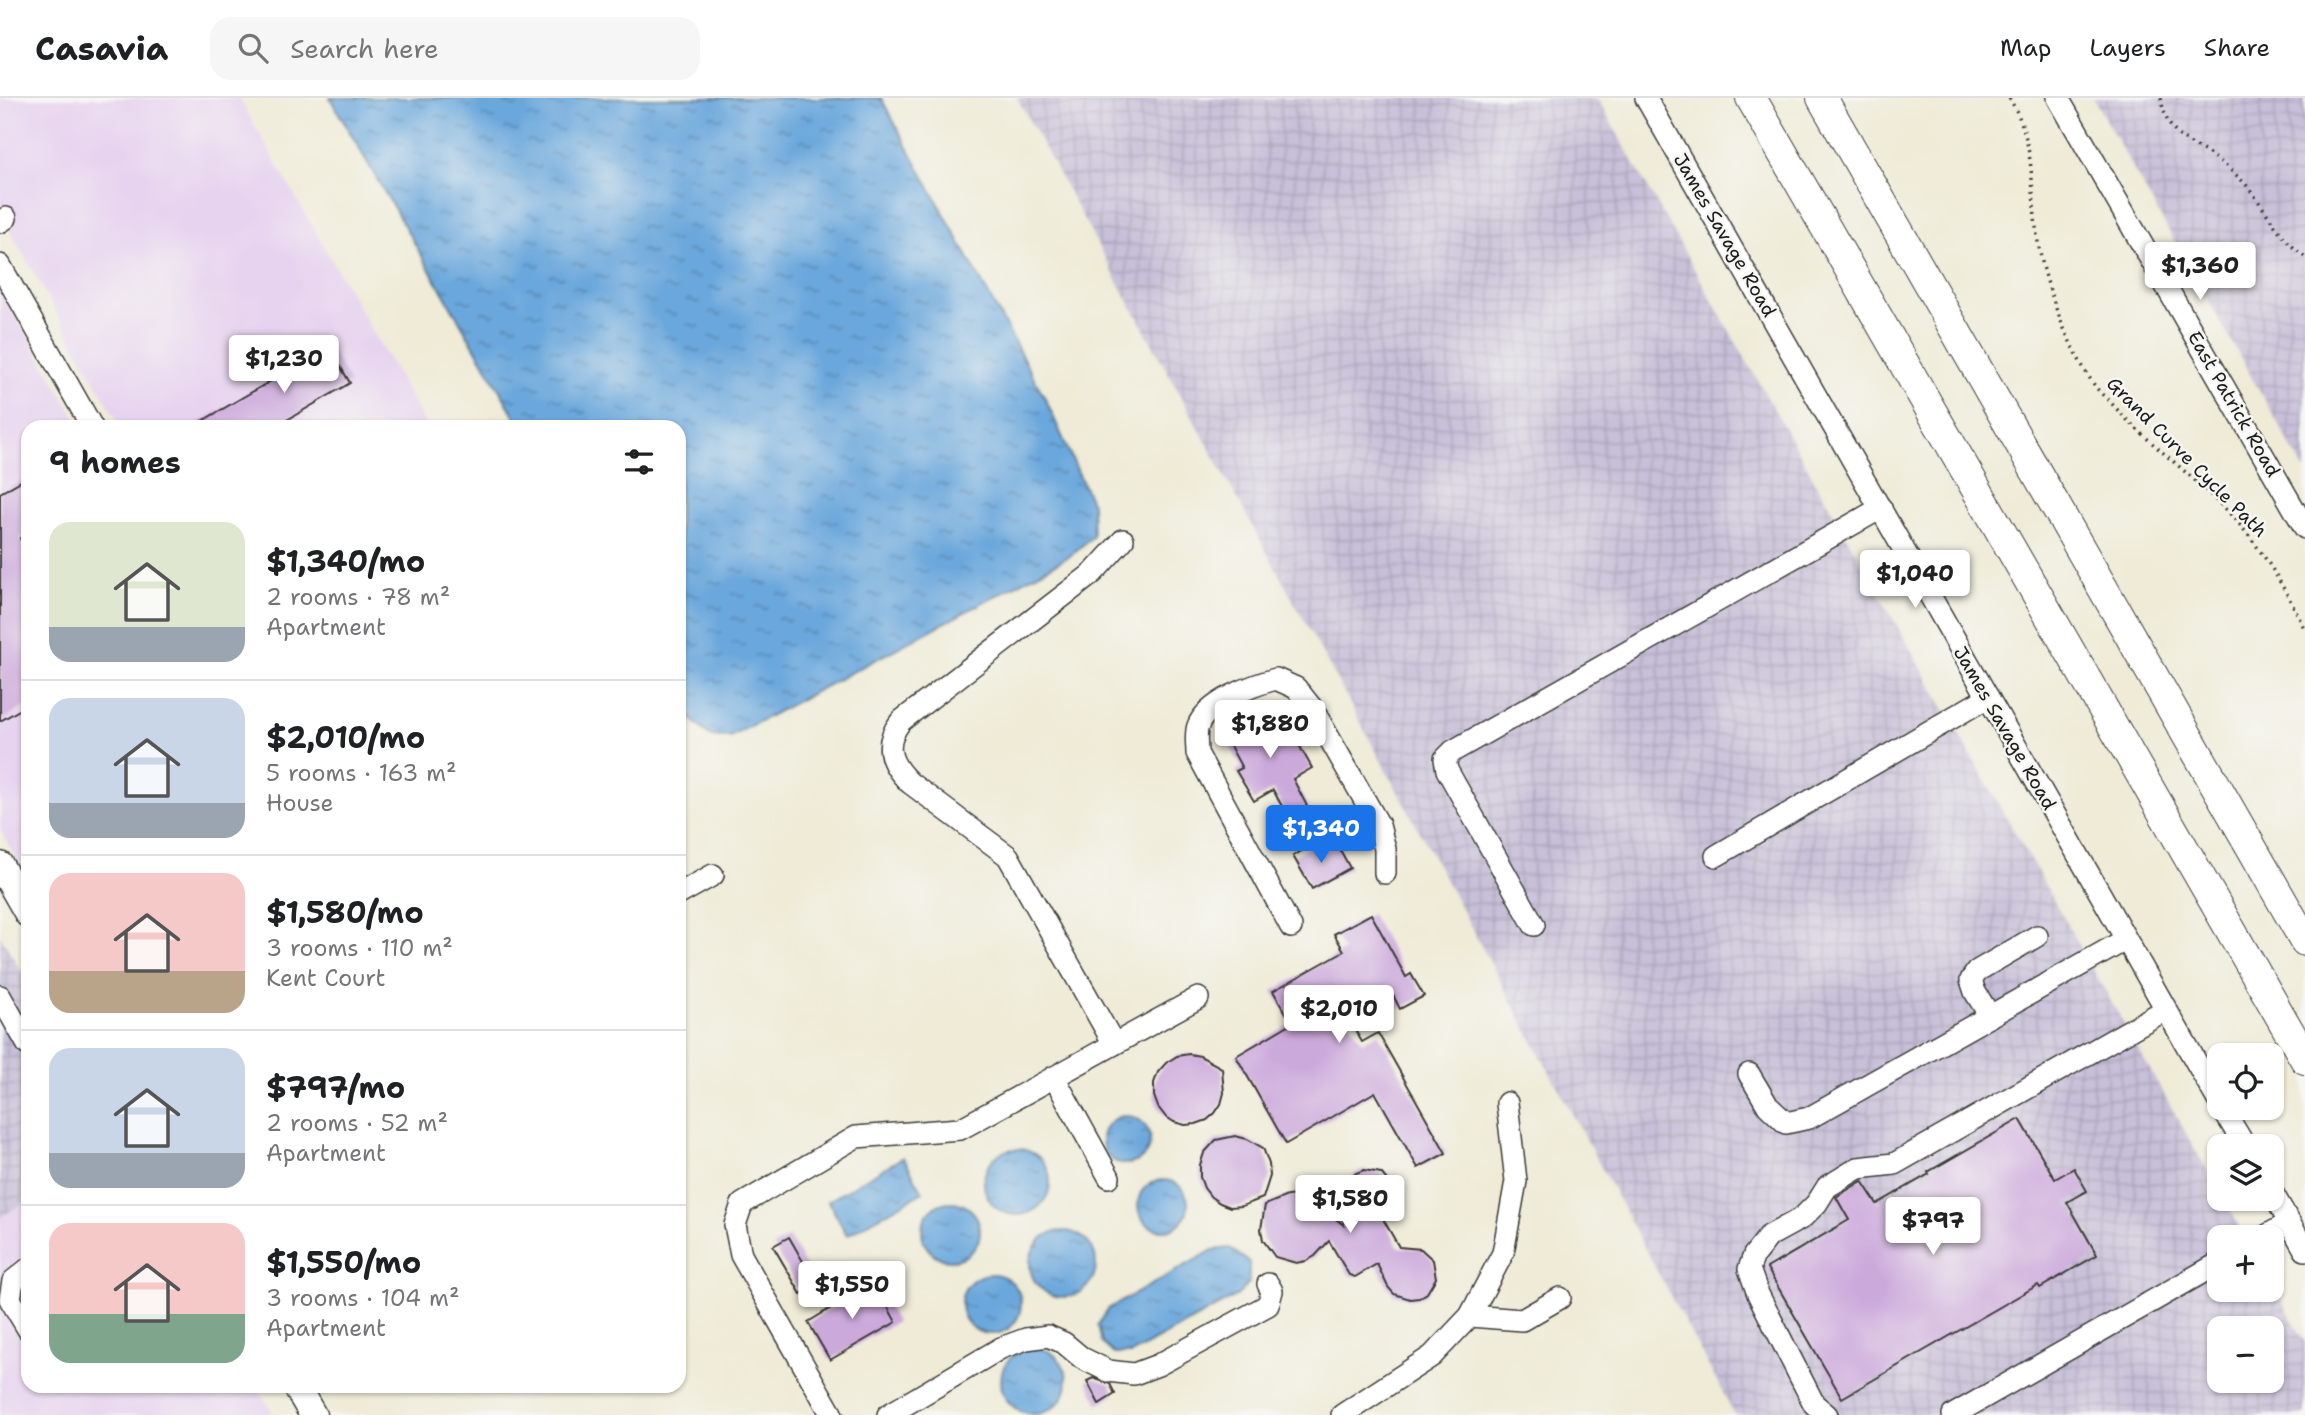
<!DOCTYPE html>
<html lang="en">
<head>
<meta charset="utf-8">
<style>
  :root { --surface:#fff; --page:#f6f6f6; --text:#202124; --muted:#757577; --line:#e0e0e0; --accent:#1a73e8 }
  body { margin:0; font-family:"Shantell Sans",sans-serif; background:var(--page); color:var(--text); height:100vh; display:flex; flex-direction:column; font-size:26px; white-space:nowrap }
  * { box-sizing:border-box; margin:0 }
  p { font-size:23px; color:var(--muted) }
  .icon { flex:none; width:38px; height:38px; fill:none; stroke:currentColor; stroke-width:2; stroke-linecap:round; stroke-linejoin:round }
  .map { position:relative; flex:1; overflow:hidden }
  .details { position:absolute; left:21px; top:322px; width:665px; height:973px; display:flex; flex-direction:column; background:var(--surface); border-radius:21px; box-shadow:0 2px 5px #0004 }
  .details>* { flex:none }
  .controls { position:absolute; left:2207px; top:945px; display:grid; gap:14px }
  .controls a { display:grid; place-items:center; width:77px; height:77px; border-radius:14px; background:var(--surface); box-shadow:0 2px 5px #0004; font-size:35px }
  .price { position:absolute; translate:-50% -60px; padding:0 16px; border-radius:7px; background:#fff; color:#222; font-size:23px; line-height:46px; filter:drop-shadow(0 2px 4px #0008) }
  .price::after { content:''; position:absolute; left:50%; top:42px; width:21px; height:16px; margin-left:-10px; background:inherit; clip-path:polygon(0 0,100% 0,50% 100%) }
  .price.active { background:var(--accent); color:#fff }
  ul { padding:0; list-style:none }
  li { display:flex; align-items:center; gap:21px; height:175px; padding:0 28px }
  li+li { border-top:2px solid var(--line) }
  li span { display:grid; place-items:center; flex:none; width:196px; height:140px; border-radius:21px; color:#555 }
  li>.icon { margin-inline-start:auto }
  span .icon { width:84px; height:84px; fill:#fffc; stroke-width:1 }
  li b { font-size:30px }
  h2 { display:flex; justify-content:space-between; align-items:center; height:84px; padding:0 28px; font-size:30px }
  header { display:flex; align-items:center; gap:42px; box-sizing:border-box; height:98px; padding:0 35px; background:var(--surface); border-bottom:2px solid var(--line) }
  header strong { font-size:33px }
  nav { display:flex; gap:38px; margin-inline-start:auto; font-size:24px }
  .search { width:490px; height:63px; background:var(--page); display:flex; align-items:center; gap:18px; box-sizing:border-box; padding:0 24px; border-radius:21px; color:var(--muted); font-size:26px }
  .map>svg:first-child { display:block }
  .built { fill:#e7d2ef }
  .industrial { fill:url(#industrial-grid); fill-rule:evenodd }
  .water { fill:url(#water-ripples); stroke:#43627c; stroke-width:2 }
  .building { fill:#cca9db }
  .lines { fill:none; stroke-linecap:round; stroke-linejoin:round }
  .minor-casing { stroke:#3c3b38; stroke-width:24 }
  .major-casing { stroke:#3c3b38; stroke-width:29 }
  .highway-casing { stroke:#3c3b38; stroke-width:32 }
  .path { stroke:#3c3b38; stroke-width:3.5; stroke-dasharray:2 5; stroke-linecap:butt }
  .minor { stroke:#fff; stroke-width:21 }
  .major { stroke:#fff; stroke-width:26 }
  .highway { stroke:#fff; stroke-width:30 }
  .labels { text-anchor:middle; dominant-baseline:central; stroke-width:5; stroke-linejoin:round; paint-order:stroke }
  .street-label { font-size:19px; fill:#1c1c1c; stroke:#f6f6f2 }
</style>
</head>
<body>
<header>
<strong>Casavia</strong>
<div class="search"><svg class="icon" aria-label="search" viewBox="0 0 24 24"><circle cx="10" cy="10" r="6"/><path d="M15 15l6 6"/></svg>Search here</div>
<nav><a>Map</a><a>Layers</a><a>Share</a></nav>
</header>
<div class="map">
<svg width="2305" height="1317" viewBox="0 0 2305 1317">
  <defs>
    <pattern id="industrial-grid" width="8" height="8" patternUnits="userSpaceOnUse" patternTransform="scale(1.75)"><rect width="8" height="8" fill="#c8bfd8"/><path d="M0 4h8M4 0v8" fill="none" stroke="#aba4b9"/></pattern>
    <pattern id="water-ripples" width="26" height="14" patternUnits="userSpaceOnUse" patternTransform="scale(1.75)"><rect width="26" height="14" fill="#6aa7dc"/><path d="M2 4q2-2 4 0t4 0M15 11q2-2 4 0t4 0" fill="none" stroke="#5687b2"/></pattern>
  </defs>
  <rect width="100%" height="100%" fill="#f6f6f2"/>
  <filter id="ink" filterUnits="userSpaceOnUse"><feTurbulence type="fractalNoise" baseFrequency=".0143" numOctaves="2"/><feDisplacementMap in="SourceGraphic" scale="14" xChannelSelector="R" yChannelSelector="G"/><feConvolveMatrix kernelMatrix="1 2 1 2 8 2 1 2 1" color-interpolation-filters="sRGB"/></filter>
  <filter id="wash" filterUnits="userSpaceOnUse"><feTurbulence type="fractalNoise" baseFrequency=".00686" numOctaves="4" result="noise"/><feDisplacementMap in="SourceGraphic" scale="28" xChannelSelector="R" yChannelSelector="G"/><feGaussianBlur stdDeviation="1.57" result="paint"/><feColorMatrix in="noise" values="0 0 0 0 0 0 0 0 0 0 0 0 0 0 0 0 0 1.4 0 .05"/><feComposite in="paint" operator="in"/></filter>
  <g filter="url(#wash)">
    <rect width="100%" height="100%" fill="#efebd7"/>
    <g class="built">
      <path d="M0,0H239L427,329H121L0,115Z"/>
      <path d="M0,190L81,329H28V781L0,732Z"/>
      <path d="M28,1103V1288H257L274,1317H0V1119Z"/>
    </g>
    <g class="industrial">
      <path d="M1017,0H1597L2219,1093V1101H2224L2245,1139H2219V1192H2272V1185L2305,1244V1317H1735L1377,655ZM2219,1230H2272V1283H2219Z"/>
      <path d="M2093,0H2305V373Z"/>
      <path d="M0,837L28,885V1103L0,1119Z"/>
    </g>
    <g class="water">
      <path d="M330,0H881L1046,302L1092,406L1093,438L1070,458L730,639L710,638L689,619L679,602V329H521Z"/>
      <circle cx="1126" cy="1042" r="24"/>
      <circle cx="1017" cy="1084" r="33"/>
      <path d="M903,1059L923,1094L847,1137L828,1103Z"/>
      <circle cx="1163" cy="1107" r="25"/>
      <circle cx="951" cy="1133" r="29"/>
      <circle cx="1063" cy="1166" r="33"/>
      <path d="M1230,1150L1249,1164V1185L1238,1197L1131,1256H1114L1102,1245L1098,1227L1108,1211L1213,1152Z"/>
      <circle cx="991" cy="1206" r="30"/>
      <circle cx="1034" cy="1283" r="33"/>
    </g>
    <g id="blocks">
      <g class="building">
        <path d="M329,249L350,285L275,329H192Z"/>
        <path d="M28,379V435L20,440L28,455V607L0,623V395Z"/>
        <path d="M1274,609L1291,642L1295,640L1312,670L1293,681L1307,708L1288,719L1273,692L1254,703L1236,673L1242,670L1224,637Z"/>
        <path d="M1337,746L1350,770L1312,791L1293,758L1312,747L1318,757Z"/>
        <path d="M1371,816L1406,879L1411,876L1424,898L1400,911L1394,899L1377,909L1374,906L1348,920L1362,944L1378,935L1446,1055L1418,1070L1375,994L1286,1046L1236,958L1292,925L1273,893L1344,853L1334,836Z"/>
        <path d="M1189,956L1200,958L1222,970L1224,995L1221,1006L1215,1015L1207,1022L1196,1026L1185,1027L1174,1024L1165,1018L1158,1009L1154,998V985L1158,974L1166,965L1177,958Z"/>
        <path d="M2020,1021L2055,1081L2074,1070L2087,1093L2067,1104L2097,1157L2040,1190L2038,1187L1842,1300L1767,1170L1849,1122L1836,1099L1862,1083L1877,1106L1929,1076L1928,1074Z"/>
        <path d="M1235,1038L1247,1041L1263,1050L1269,1066L1270,1078L1263,1100L1242,1108L1230,1109L1220,1105L1211,1099L1204,1090L1200,1079V1067L1204,1055L1216,1042Z"/>
        <path d="M1364,1072L1381,1075L1392,1088L1394,1105L1383,1121L1399,1149L1421,1151L1433,1162L1436,1180L1427,1195L1419,1200L1410,1201L1394,1196L1388,1189L1377,1166L1355,1179L1349,1177L1329,1143L1315,1158L1306,1163L1296,1165L1275,1159L1263,1142L1261,1131L1265,1107L1287,1098L1298,1097L1309,1101L1344,1127L1341,1097L1343,1088L1356,1075Z"/>
        <path d="M789,1139L816,1186L801,1196L773,1148Z"/>
        <path d="M874,1184L896,1224L830,1262L808,1224Z"/>
        <path d="M1093,1280L1110,1286L1115,1296L1099,1306L1087,1283Z"/>
      </g>
    </g>
  </g>
  <g filter="url(#ink)">
    <use href="#blocks" fill-opacity="0" stroke="#3c3b38" stroke-width="2"/>
    <g class="lines">
      <g class="minor-casing">
        <g id="minor">
          <path d="M1646,0L2219,1004"/>
          <path d="M2058,0L2305,430"/>
          <path d="M0,124L6,120"/>
          <path d="M0,167L92,329"/>
          <path d="M1716,758L1988,599"/>
          <path d="M679,796L713,777"/>
          <path d="M1534,827L1447,672L1445,661L1453,653L1881,410"/>
          <path d="M1291,829L1197,655C1197,647 1195,635 1198,628C1207,604 1253,587 1276,581L1296,590L1312,610L1379,727L1385,751V775"/>
          <path d="M0,898L28,947"/>
          <path d="M1990,918L1975,894L1971,882L1977,873L2037,838"/>
          <path d="M1114,946L1008,758L910,685C890,666 882,647 901,623L1093,475L1123,442"/>
          <path d="M1749,976L1768,1008L1786,1025L1809,1020L2125,842"/>
          <path d="M1054,979L1109,1079"/>
          <path d="M2222,1010L2245,1048"/>
          <path d="M2272,1094L2305,1152"/>
          <path d="M2264,1139L2289,1125"/>
          <path d="M28,1171L13,1183L10,1201L28,1231"/>
          <path d="M1470,1218L1522,1222L1560,1200"/>
          <path d="M832,1317L741,1157L735,1127L742,1106L856,1039L960,1031L1198,900"/>
          <path d="M888,1317L1001,1250L1026,1241L1048,1238L1064,1245L1082,1260L1108,1273L1134,1276L1158,1267L1268,1207L1272,1193L1268,1186"/>
          <path d="M1342,1317L1432,1258L1470,1218L1503,1155L1516,1083L1507,1005"/>
          <path d="M1827,1317L1814,1306L1758,1196L1749,1171L1754,1157L1769,1138L1802,1120L1817,1105L1827,1089L1858,1070L1894,1066L2165,912"/>
          <path d="M1953,1317L2219,1165"/>
        </g>
      </g>
      <g class="major-casing">
        <g id="major">
          <path d="M0,767L28,816"/>
          <path d="M296,1288L313,1317"/>
        </g>
      </g>
      <g class="highway-casing">
        <g id="highway">
          <path d="M1751,0L2305,961"/>
          <path d="M1822,0L2305,843"/>
        </g>
      </g>
      <g class="path">
        <path d="M2009,0C2034,38 2031,86 2036,129C2041,179 2066,246 2095,288C2100,295 2107,301 2113,307C2144,341 2182,369 2215,401C2255,438 2282,483 2305,532"/>
        <path d="M2161,0C2168,49 2200,43 2228,70C2235,76 2242,82 2248,89C2267,113 2279,140 2305,159"/>
      </g>
      <use href="#minor" class="minor"/>
      <use href="#major" class="major"/>
      <use href="#highway" class="highway"/>
    </g>
  </g>
  <g class="labels">
    <g class="street-label">
      <text transform="translate(1725 137) rotate(60)">James Savage Road</text>
      <text transform="translate(2234 306) rotate(60)">East Patrick Road</text>
      <text transform="translate(2187 359) rotate(45)">Grand Curve Cycle Path</text>
      <text transform="translate(2005 630) rotate(60)">James Savage Road</text>
    </g>
  </g>
</svg>
<div class="controls">
<a><svg class="icon" aria-label="locate" viewBox="0 0 24 24"><circle cx="12" cy="12" r="6"/><path d="M12 2v4M12 18v4M2 12h4M18 12h4"/></svg></a>
<a><svg class="icon" aria-label="layers" viewBox="0 0 24 24"><path d="M12 4l9 5-9 5-9-5zM3 14l9 5 9-5"/></svg></a>
<a>+</a>
<a>−</a>
</div>
<b class="price" style="left:2200px;top:204px">$1,360</b>
<b class="price" style="left:284px;top:297px">$1,230</b>
<b class="price" style="left:1915px;top:512px">$1,040</b>
<b class="price" style="left:1270px;top:662px">$1,880</b>
<b class="price active" style="left:1321px;top:767px">$1,340</b>
<b class="price" style="left:1339px;top:947px">$2,010</b>
<b class="price" style="left:1350px;top:1137px">$1,580</b>
<b class="price" style="left:1933px;top:1159px">$797</b>
<b class="price" style="left:852px;top:1223px">$1,550</b>
<section class="details">
<h2>9 homes<svg class="icon" aria-label="filters" viewBox="0 0 24 24"><path d="M4 7h16M4 17h16"/><circle cx="9" cy="7" r="2"/><circle cx="15" cy="17" r="2"/></svg></h2>
<ul>
<li><span style="background:linear-gradient(#dfe7d0 75%,#9aa5b1 0)"><svg class="icon" aria-label="home" viewBox="0 0 24 24"><path d="M3 11l9-7 9 7M6 9v11h12V9"/></svg></span><div><b>$1,340/mo</b><p>2 rooms · 78 m²</p><p>Apartment</p></div></li>
<li><span style="background:linear-gradient(#c9d6e8 75%,#9aa5b1 0)"><svg class="icon" aria-label="home" viewBox="0 0 24 24"><path d="M3 11l9-7 9 7M6 9v11h12V9"/></svg></span><div><b>$2,010/mo</b><p>5 rooms · 163 m²</p><p>House</p></div></li>
<li><span style="background:linear-gradient(#f6c9c9 70%,#b9a48a 0)"><svg class="icon" aria-label="home" viewBox="0 0 24 24"><path d="M3 11l9-7 9 7M6 9v11h12V9"/></svg></span><div><b>$1,580/mo</b><p>3 rooms · 110 m²</p><p>Kent Court</p></div></li>
<li><span style="background:linear-gradient(#c9d6e8 75%,#9aa5b1 0)"><svg class="icon" aria-label="home" viewBox="0 0 24 24"><path d="M3 11l9-7 9 7M6 9v11h12V9"/></svg></span><div><b>$797/mo</b><p>2 rooms · 52 m²</p><p>Apartment</p></div></li>
<li><span style="background:linear-gradient(#f6c9c9 65%,#7fa58c 0)"><svg class="icon" aria-label="home" viewBox="0 0 24 24"><path d="M3 11l9-7 9 7M6 9v11h12V9"/></svg></span><div><b>$1,550/mo</b><p>3 rooms · 104 m²</p><p>Apartment</p></div></li>
</ul>
</section>
</div>
</body>
</html>
